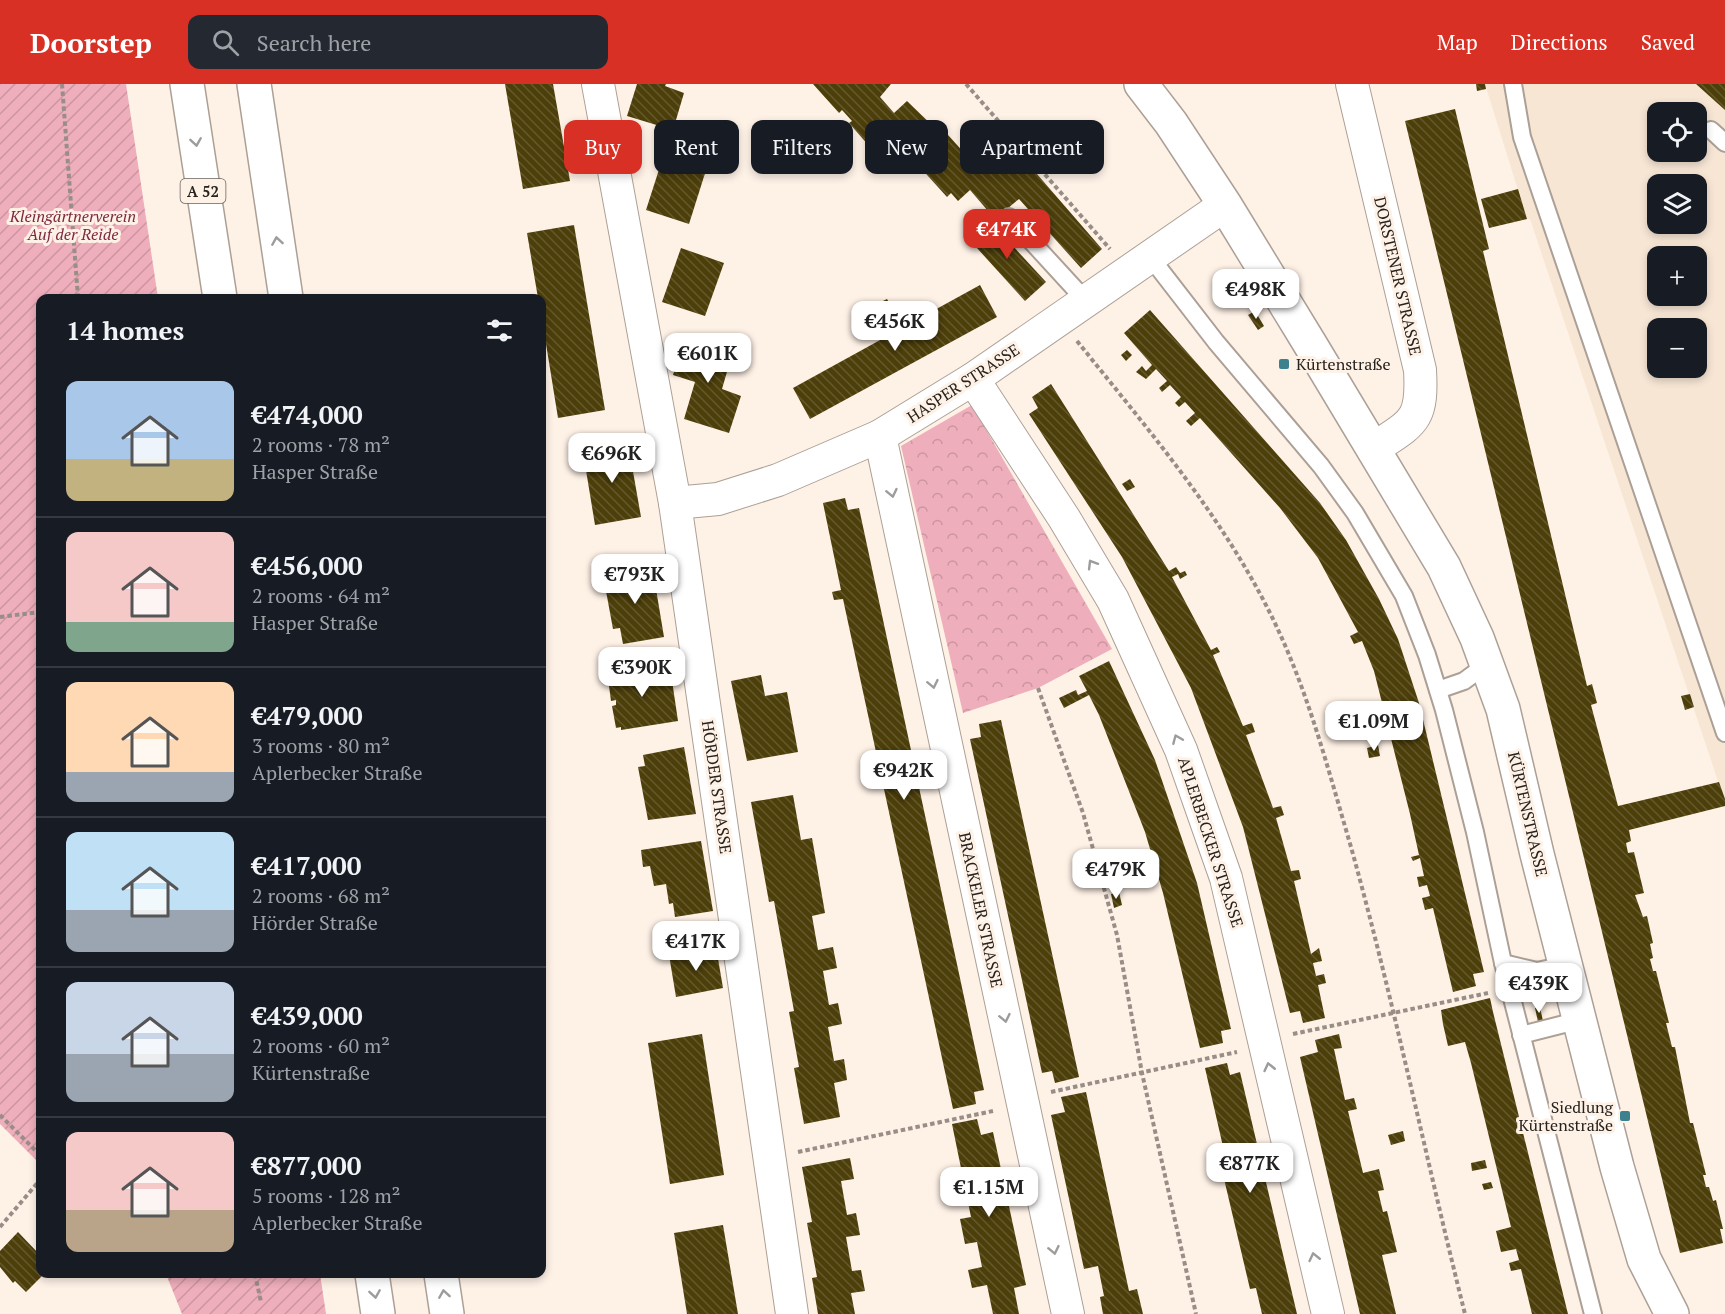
<!DOCTYPE html>
<html lang="en">
<head>
<meta charset="utf-8">
<style>
  :root { --surface:#171b24; --page:#242831; --text:#f1f3f6; --muted:#9ea1a6; --line:#363941; --accent:#d93025 }
  body { margin:0; font-family:"PT Serif",serif; background:var(--page); color:var(--text); height:100vh; display:flex; flex-direction:column; font-size:22px; white-space:nowrap }
  * { box-sizing:border-box; margin:0 }
  p { font-size:20px; color:var(--muted) }
  .icon { flex:none; width:33px; height:33px; fill:none; stroke:currentColor; stroke-width:2; stroke-linecap:round; stroke-linejoin:round }
  .map { position:relative; flex:1; overflow:hidden }
  .details { position:absolute; left:36px; top:210px; width:510px; height:984px; display:flex; flex-direction:column; background:var(--surface); border-radius:12px; box-shadow:0 3px 9px #0003 }
  .details>* { flex:none }
  .banner { position:absolute; left:564px; top:36px; width:570px; height:54px; display:flex; gap:12px }
  .controls { position:absolute; left:1647px; top:18px; display:grid; gap:12px }
  .controls a { display:grid; place-items:center; width:60px; height:60px; border-radius:12px; background:var(--surface); box-shadow:0 3px 9px #0003; font-size:30px }
  .price { position:absolute; translate:-50% -51px; padding:0 14px; border-radius:12px; background:#fff; color:#222; font-size:20px; line-height:39px; filter:drop-shadow(0 2px 3px #0008) }
  .price::after { content:''; position:absolute; left:50%; top:36px; width:18px; height:14px; margin-left:-9px; background:inherit; clip-path:polygon(0 0,100% 0,50% 100%) }
  .price.selected { background:var(--accent); color:#fff }
  ul { padding:0; list-style:none }
  li { display:flex; align-items:center; gap:18px; height:150px; padding:0 30px }
  li+li { border-top:2px solid var(--line) }
  li span { display:grid; place-items:center; flex:none; width:168px; height:120px; border-radius:12px; color:#555 }
  li>.icon { margin-inline-start:auto }
  span .icon { width:72px; height:72px; fill:#fffc; stroke-width:1 }
  li b { font-size:26px }
  h2 { display:flex; justify-content:space-between; align-items:center; height:72px; padding:0 30px; font-size:26px }
  .chip { padding:0 21px; border-radius:12px; background:var(--surface); box-shadow:0 3px 9px #0003; font-size:21px; line-height:54px }
  .chip.selected { background:var(--accent); color:#fff }
  header { display:flex; align-items:center; gap:36px; box-sizing:border-box; height:84px; padding:0 30px; background:var(--accent); color:#fff }
  header strong { font-size:28px }
  nav { display:flex; gap:33px; margin-inline-start:auto; font-size:21px }
  .search { width:420px; height:54px; background:var(--page); display:flex; align-items:center; gap:15px; box-sizing:border-box; padding:0 21px; border-radius:12px; color:var(--muted); font-size:22px }
  .map>svg:first-child { display:block }
  .built { fill:#f8e6d5; fill-rule:evenodd }
  .park { fill:url(#park-crowns) }
  .garden { fill:url(#garden-furrows) }
  .building { fill:url(#building-back-hatch) }
  .lines { fill:none; stroke-linecap:round; stroke-linejoin:round }
  .lane-casing { stroke:#aca096; stroke-width:20 }
  .street-casing { stroke:#aca096; stroke-width:34 }
  .secondary-casing { stroke:#aca096; stroke-width:36 }
  .highway-casing { stroke:#aca096; stroke-width:36 }
  .path { stroke:#988e87; stroke-width:4; stroke-dasharray:4.5 3; stroke-linecap:butt }
  .lane { stroke:#fff; stroke-width:16 }
  .street { stroke:#fff; stroke-width:32 }
  .secondary { stroke:#fff; stroke-width:33 }
  .highway { stroke:#fff; stroke-width:33 }
  .oneway { stroke:#9e9c9a }
  .poi-dot { fill:#3c818e; stroke:#fef1e6; stroke-width:2 }
  .labels { text-anchor:middle; dominant-baseline:central; stroke-width:6; stroke-linejoin:round; paint-order:stroke }
  .shield { fill:#fef1e6; stroke:#68605a; stroke-width:1.5 }
  .shield-label { font-size:15px; font-weight:bold; fill:#27221e }
  .park-label { font-size:16px; font-style:italic; fill:#7c2942; stroke:#fef1e6 }
  .street-label { font-size:16px; fill:#27221e; stroke:#fef1e6 }
  .poi-label { font-size:16px; fill:#27221e; stroke:#fef1e6; text-anchor:start }
</style>
</head>
<body>
<header>
<strong>Doorstep</strong>
<div class="search"><svg class="icon" aria-label="search" viewBox="0 0 24 24"><circle cx="10" cy="10" r="6"/><path d="M15 15l6 6"/></svg>Search here</div>
<nav><a>Map</a><a>Directions</a><a>Saved</a></nav>
</header>
<div class="map">
<svg width="1725" height="1230" viewBox="0 0 1725 1230">
  <defs>
    <pattern id="park-crowns" width="20" height="18" patternUnits="userSpaceOnUse" patternTransform="scale(1.5)"><rect width="20" height="18" fill="#eeaebb"/><path d="M2 6a3 3 0 1 1 6 0M12 15a3 3 0 1 1 6 0" fill="none" stroke="#cc95a0"/></pattern>
    <pattern id="garden-furrows" width="10" height="10" patternUnits="userSpaceOnUse" patternTransform="scale(1.5)"><rect width="10" height="10" fill="#eeaebb"/><path d="M-1 1l2-2M0 10L10 0M9 11l2-2" fill="none" stroke="#cc95a0"/></pattern>
    <pattern id="building-back-hatch" width="6" height="6" patternUnits="userSpaceOnUse" patternTransform="scale(1.5)"><rect width="6" height="6" fill="#4d3f0a"/><path d="M-1 5l2 2M0 0l6 6M5-1l2 2" fill="none" stroke="#64582e"/></pattern>
  </defs>
  <rect width="100%" height="100%" fill="#fef1e6"/>
  <path class="built" d="M1485,0H1725V718L1530,135H1527ZM1658,28H1696V68H1658ZM1658,100H1696V140H1658ZM1658,172H1696V212H1658ZM1658,244H1696V284H1658Z"/>
  <path class="park" d="M972,321L1112,565L1038,604L963,629L901,362Z"/>
  <g class="garden">
    <path d="M0,0H126L158,214H40V1080L0,1040Z"/>
    <path d="M166,1190H320L326,1230H182Z"/>
  </g>
  <g class="building">
    <path d="M505,0H553L570,97L523,105Z"/>
    <path d="M637,0H666L665,2L684,9L673,46L627,32Z"/>
    <path d="M813,0H891L880,13L894,29L907,17L936,45L939,41L976,82L987,72L998,84L1017,67L1102,165L1081,184L1019,115L995,135L970,106L958,117L951,109L947,113L909,71L894,84L887,76L884,79L849,39L852,37L842,26L839,29Z"/>
    <path d="M1476,0H1485L1486,5L1477,7Z"/>
    <path d="M1696,0H1725V26Z"/>
    <path d="M1455,25L1489,165L1483,167L1587,602L1592,600L1597,619L1591,621L1618,722L1719,698L1725,715V722L1629,746L1631,757L1626,759L1628,769L1634,768L1644,809L1635,811L1643,833L1647,832L1653,859L1650,860L1653,874L1650,875L1653,887H1656L1669,939H1666L1672,963H1675L1690,1039H1693L1706,1091H1703L1706,1103H1709L1713,1117L1716,1116L1723,1145H1720L1723,1159L1680,1169L1405,37Z"/>
    <path d="M664,70L707,83L689,140L646,126Z"/>
    <path d="M1518,105L1527,135L1489,144L1481,115Z"/>
    <path d="M988,135L1046,198L1025,217L967,153Z"/>
    <path d="M574,141L605,326L558,334L542,235V214H538L527,149Z"/>
    <path d="M681,164L724,179L705,232L662,218Z"/>
    <path d="M980,201L997,233L810,335L793,304Z"/>
    <path d="M887,215L894,227L884,232L877,220Z"/>
    <path d="M1150,226L1320,419L1346,456L1379,515L1398,555L1419,619L1484,888L1473,890L1476,902L1453,908L1433,824L1425,826L1422,814L1430,812L1427,801L1419,803L1417,793L1424,792L1420,774L1413,777L1411,773L1419,771L1410,730L1374,587L1362,557L1354,560L1350,552L1358,548L1318,474L1280,424L1200,334L1191,342L1186,337L1195,329L1185,318L1179,323L1175,319L1181,313L1170,301L1162,308L1159,304L1167,297L1156,285L1146,295L1136,288L1142,282L1146,287L1152,281L1124,249Z"/>
    <path d="M1255,227L1264,242L1258,246L1248,231Z"/>
    <path d="M872,240L876,246L866,251L863,244Z"/>
    <path d="M685,253L733,267L722,305L741,312L729,349L684,335L695,298L673,291Z"/>
    <path d="M1127,266L1132,271L1126,277L1121,271Z"/>
    <path d="M1051,300L1169,487L1176,483L1180,489L1185,487L1187,491L1180,495L1178,490L1172,493L1211,566L1217,563L1220,568L1213,571L1243,642L1252,639L1255,648L1246,651L1273,724L1281,722L1284,731L1276,734L1291,787L1299,786L1301,795L1294,797L1311,870L1319,864L1322,877L1313,879L1316,892L1324,890L1326,899L1318,901L1325,934L1303,939L1300,927L1290,929L1243,743L1191,604L1122,473L1029,330L1038,324L1032,313Z"/>
    <path d="M628,359L641,433L595,441L583,368Z"/>
    <path d="M1130,395L1135,403L1127,407L1122,400Z"/>
    <path d="M845,414L848,426L859,424L984,1006L974,1008L976,1020L953,1025L843,515L834,516L832,508L841,506L823,419Z"/>
    <path d="M652,481L664,553L623,560L620,544L613,545L606,507L614,506L611,488Z"/>
    <path d="M1109,577L1155,676L1197,799L1231,945L1221,947L1223,959L1200,964L1163,809L1145,748L1099,631L1089,611L1064,624L1059,614L1076,606L1078,611L1087,607L1079,592Z"/>
    <path d="M670,583L678,637L621,646V643L616,644L612,622L616,621V616L611,617L607,587L628,584L629,589Z"/>
    <path d="M761,591L765,612L787,608L798,668L747,677L731,597Z"/>
    <path d="M1690,610L1694,623L1685,626L1681,612Z"/>
    <path d="M1001,636L1079,993L1055,999L1052,987L1042,989L970,655L981,653L979,640Z"/>
    <path d="M1378,661L1380,672L1369,674L1367,664Z"/>
    <path d="M684,663L696,730L648,736L638,683L645,682L643,671Z"/>
    <path d="M793,711L801,756L812,754L825,829L812,832L818,866L833,863L837,884L823,887L829,921L838,919L842,940L828,943L834,977L844,975L847,996L834,999L840,1033L804,1040L794,984L799,983L789,928L794,927L774,817L769,818L751,718Z"/>
    <path d="M701,757L713,827L675,833L673,819L669,820L666,800L654,802L650,782L643,783L641,766Z"/>
    <path d="M1119,808L1122,821L1114,824L1111,810Z"/>
    <path d="M716,863L723,904L676,913L669,871Z"/>
    <path d="M1490,914L1493,928L1568,1230H1532L1521,1185L1511,1187L1509,1179L1519,1176L1516,1165L1501,1168L1496,1147L1511,1143L1471,979L1465,958L1448,962L1443,940L1441,926Z"/>
    <path d="M1540,923L1543,937L1538,938L1535,924Z"/>
    <path d="M702,950L724,1091L670,1100L648,959Z"/>
    <path d="M1339,950L1342,964L1334,965L1345,1016L1354,1014L1357,1025L1348,1027L1363,1089L1379,1085L1384,1106L1378,1107L1383,1128L1387,1127L1397,1168L1382,1171L1396,1230H1360L1300,973L1318,968L1315,956Z"/>
    <path d="M1227,979L1230,991L1240,988L1297,1230H1262L1256,1204L1250,1205L1221,1082L1227,1080L1205,984Z"/>
    <path d="M1086,1008L1129,1207L1137,1205L1143,1230H1103L1100,1213L1104,1212L1098,1182L1084,1185L1051,1031L1065,1028L1061,1013Z"/>
    <path d="M977,1035L981,1051L993,1048L1026,1201L1014,1204L1019,1230H993L987,1201L972,1204L968,1186L982,1183L977,1158L965,1160L960,1135L971,1133L952,1040Z"/>
    <path d="M1403,1047L1405,1057L1391,1061L1388,1051Z"/>
    <path d="M850,1074L854,1095L841,1097L847,1131L856,1129L860,1151L846,1153L852,1187L861,1186L865,1207L851,1209L855,1230H818L812,1194L817,1193L807,1139L812,1138L802,1083Z"/>
    <path d="M1485,1076L1487,1084L1472,1087L1471,1079Z"/>
    <path d="M1491,1098L1493,1104L1484,1106L1482,1100Z"/>
    <path d="M723,1141L738,1230H687L674,1149Z"/>
    <path d="M18,1148L40,1171V1190H44L26,1208L15,1197L13,1199L0,1183V1167Z"/>
  </g>
  <g class="lines">
    <g class="lane-casing">
      <g id="lane">
        <path d="M1513,0L1522,53L1725,649"/>
        <path d="M1711,46L1725,59"/>
        <path d="M1009,133L1087,218"/>
        <path d="M1151,174L1216,258L1321,382L1355,429L1404,512L1427,571L1444,626L1475,748L1503,879L1593,1230"/>
        <path d="M1438,606L1464,597L1487,580"/>
        <path d="M1503,879L1537,887L1565,881"/>
        <path d="M1521,951L1580,936"/>
      </g>
    </g>
    <g class="street-casing">
      <g id="street">
        <path d="M598,0L675,419L792,1230"/>
        <path d="M1352,0L1420,286C1423,338 1413,338 1373,365"/>
        <path d="M973,295L1064,434L1113,516L1181,666L1226,794L1328,1230"/>
        <path d="M880,352L1068,1230"/>
        <path d="M675,419L718,415L778,396L880,352L973,295L1225,121"/>
      </g>
    </g>
    <g class="secondary-casing">
      <path id="secondary" d="M1141,0L1171,39L1225,121L1310,260L1444,483L1477,554L1503,625L1537,770L1617,1083L1644,1175L1672,1230"/>
    </g>
    <g class="highway-casing">
      <g id="highway">
        <path d="M187,0L220,214"/>
        <path d="M254,0L286,214"/>
        <path d="M372,1190L378,1230"/>
        <path d="M441,1190L447,1230"/>
      </g>
    </g>
    <g class="path">
      <path d="M62,0L78,214"/>
      <path d="M966,0L1110,165"/>
      <path d="M1077,257C1151,349 1231,442 1280,550C1311,618 1330,692 1351,763C1394,918 1426,1075 1465,1230"/>
      <path d="M0,533L40,528"/>
      <path d="M1038,604L1083,729L1117,851L1142,989L1196,1230"/>
      <path d="M1293,950L1488,909"/>
      <path d="M1051,1008L1237,968"/>
      <path d="M0,1031L40,1071"/>
      <path d="M798,1068L993,1027"/>
      <path d="M0,1143L40,1096"/>
      <path d="M255,1190L261,1218"/>
    </g>
    <use href="#lane" class="lane"/>
    <use href="#street" class="street"/>
    <use href="#secondary" class="secondary"/>
    <use href="#highway" class="highway"/>
  </g>
  <defs><path id="oneway-chevron" d="M-2-3.5L2.5 0L-2 3.5" fill="none" stroke-width="1.6" stroke-linecap="round" stroke-linejoin="round" transform="scale(1.5)"/></defs>
  <g class="oneway">
    <use href="#oneway-chevron" transform="translate(196 58) rotate(81)"/>
    <use href="#oneway-chevron" transform="translate(277 157) rotate(-99)"/>
    <use href="#oneway-chevron" transform="translate(892 409) rotate(78)"/>
    <use href="#oneway-chevron" transform="translate(1092 480) rotate(-121)"/>
    <use href="#oneway-chevron" transform="translate(933 600) rotate(78)"/>
    <use href="#oneway-chevron" transform="translate(1177 655) rotate(-113)"/>
    <use href="#oneway-chevron" transform="translate(1005 934) rotate(78)"/>
    <use href="#oneway-chevron" transform="translate(1269 983) rotate(-103)"/>
    <use href="#oneway-chevron" transform="translate(1054 1166) rotate(78)"/>
    <use href="#oneway-chevron" transform="translate(1314 1173) rotate(-103)"/>
    <use href="#oneway-chevron" transform="translate(375 1210) rotate(81)"/>
    <use href="#oneway-chevron" transform="translate(444 1210) rotate(-99)"/>
  </g>
  <g class="poi-dot">
    <rect x="1278" y="274" width="12" height="12" rx="3"/>
    <rect x="1619" y="1026" width="12" height="12" rx="3"/>
  </g>
  <g class="labels">
    <rect class="shield" x="180.5" y="95" width="45" height="24" rx="4.5"/>
    <g class="shield-label">
      <text x="203" y="107">A 52</text>
    </g>
    <g class="park-label">
      <text x="73" y="132">Kleingärtnerverein<tspan x="73" dy="18">Auf der Reide</tspan></text>
    </g>
    <g class="street-label">
      <text transform="translate(1398 192) rotate(77)">DORSTENER STRASSE</text>
      <text transform="translate(963 299) rotate(-33)">HASPER STRASSE</text>
      <text transform="translate(717 703) rotate(82)">HÖRDER STRASSE</text>
      <text transform="translate(1528 730) rotate(77)">KÜRTENSTRASSE</text>
      <text transform="translate(1211 758) rotate(72)">APLERBECKER STRASSE</text>
      <text transform="translate(981 826) rotate(78)">BRACKELER STRASSE</text>
    </g>
    <g class="poi-label">
      <text x="1296" y="280">Kürtenstraße</text>
      <text x="1613" y="1023" text-anchor="end">Siedlung<tspan x="1613" dy="18">Kürtenstraße</tspan></text>
    </g>
  </g>
</svg>
<div class="controls">
<a><svg class="icon" aria-label="locate" viewBox="0 0 24 24"><circle cx="12" cy="12" r="6"/><path d="M12 2v4M12 18v4M2 12h4M18 12h4"/></svg></a>
<a><svg class="icon" aria-label="layers" viewBox="0 0 24 24"><path d="M12 4l9 5-9 5-9-5zM3 14l9 5 9-5"/></svg></a>
<a>+</a>
<a>−</a>
</div>
<b class="price selected" style="left:1007px;top:176px">€474K</b>
<b class="price" style="left:1256px;top:236px">€498K</b>
<b class="price" style="left:895px;top:268px">€456K</b>
<b class="price" style="left:708px;top:300px">€601K</b>
<b class="price" style="left:612px;top:400px">€696K</b>
<b class="price" style="left:635px;top:521px">€793K</b>
<b class="price" style="left:642px;top:614px">€390K</b>
<b class="price" style="left:1374px;top:668px">€1.09M</b>
<b class="price" style="left:904px;top:717px">€942K</b>
<b class="price" style="left:1116px;top:816px">€479K</b>
<b class="price" style="left:696px;top:888px">€417K</b>
<b class="price" style="left:1539px;top:930px">€439K</b>
<b class="price" style="left:1250px;top:1110px">€877K</b>
<b class="price" style="left:989px;top:1134px">€1.15M</b>
<div class="banner">
<a class="chip selected">Buy</a>
<a class="chip">Rent</a>
<a class="chip">Filters</a>
<a class="chip">New</a>
<a class="chip">Apartment</a>
</div>
<section class="details">
<h2>14 homes<svg class="icon" aria-label="filters" viewBox="0 0 24 24"><path d="M4 7h16M4 17h16"/><circle cx="9" cy="7" r="2"/><circle cx="15" cy="17" r="2"/></svg></h2>
<ul>
<li><span style="background:linear-gradient(#a9c7e8 65%,#c2b280 0)"><svg class="icon" aria-label="home" viewBox="0 0 24 24"><path d="M3 11l9-7 9 7M6 9v11h12V9"/></svg></span><div><b>€474,000</b><p>2 rooms · 78 m²</p><p>Hasper Straße</p></div></li>
<li><span style="background:linear-gradient(#f6c9c9 75%,#7fa58c 0)"><svg class="icon" aria-label="home" viewBox="0 0 24 24"><path d="M3 11l9-7 9 7M6 9v11h12V9"/></svg></span><div><b>€456,000</b><p>2 rooms · 64 m²</p><p>Hasper Straße</p></div></li>
<li><span style="background:linear-gradient(#ffd9b3 75%,#9aa5b1 0)"><svg class="icon" aria-label="home" viewBox="0 0 24 24"><path d="M3 11l9-7 9 7M6 9v11h12V9"/></svg></span><div><b>€479,000</b><p>3 rooms · 80 m²</p><p>Aplerbecker Straße</p></div></li>
<li><span style="background:linear-gradient(#bfe0f5 65%,#9aa5b1 0)"><svg class="icon" aria-label="home" viewBox="0 0 24 24"><path d="M3 11l9-7 9 7M6 9v11h12V9"/></svg></span><div><b>€417,000</b><p>2 rooms · 68 m²</p><p>Hörder Straße</p></div></li>
<li><span style="background:linear-gradient(#c9d6e8 60%,#9aa5b1 0)"><svg class="icon" aria-label="home" viewBox="0 0 24 24"><path d="M3 11l9-7 9 7M6 9v11h12V9"/></svg></span><div><b>€439,000</b><p>2 rooms · 60 m²</p><p>Kürtenstraße</p></div></li>
<li><span style="background:linear-gradient(#f6c9c9 65%,#b9a48a 0)"><svg class="icon" aria-label="home" viewBox="0 0 24 24"><path d="M3 11l9-7 9 7M6 9v11h12V9"/></svg></span><div><b>€877,000</b><p>5 rooms · 128 m²</p><p>Aplerbecker Straße</p></div></li>
</ul>
</section>
</div>
</body>
</html>
